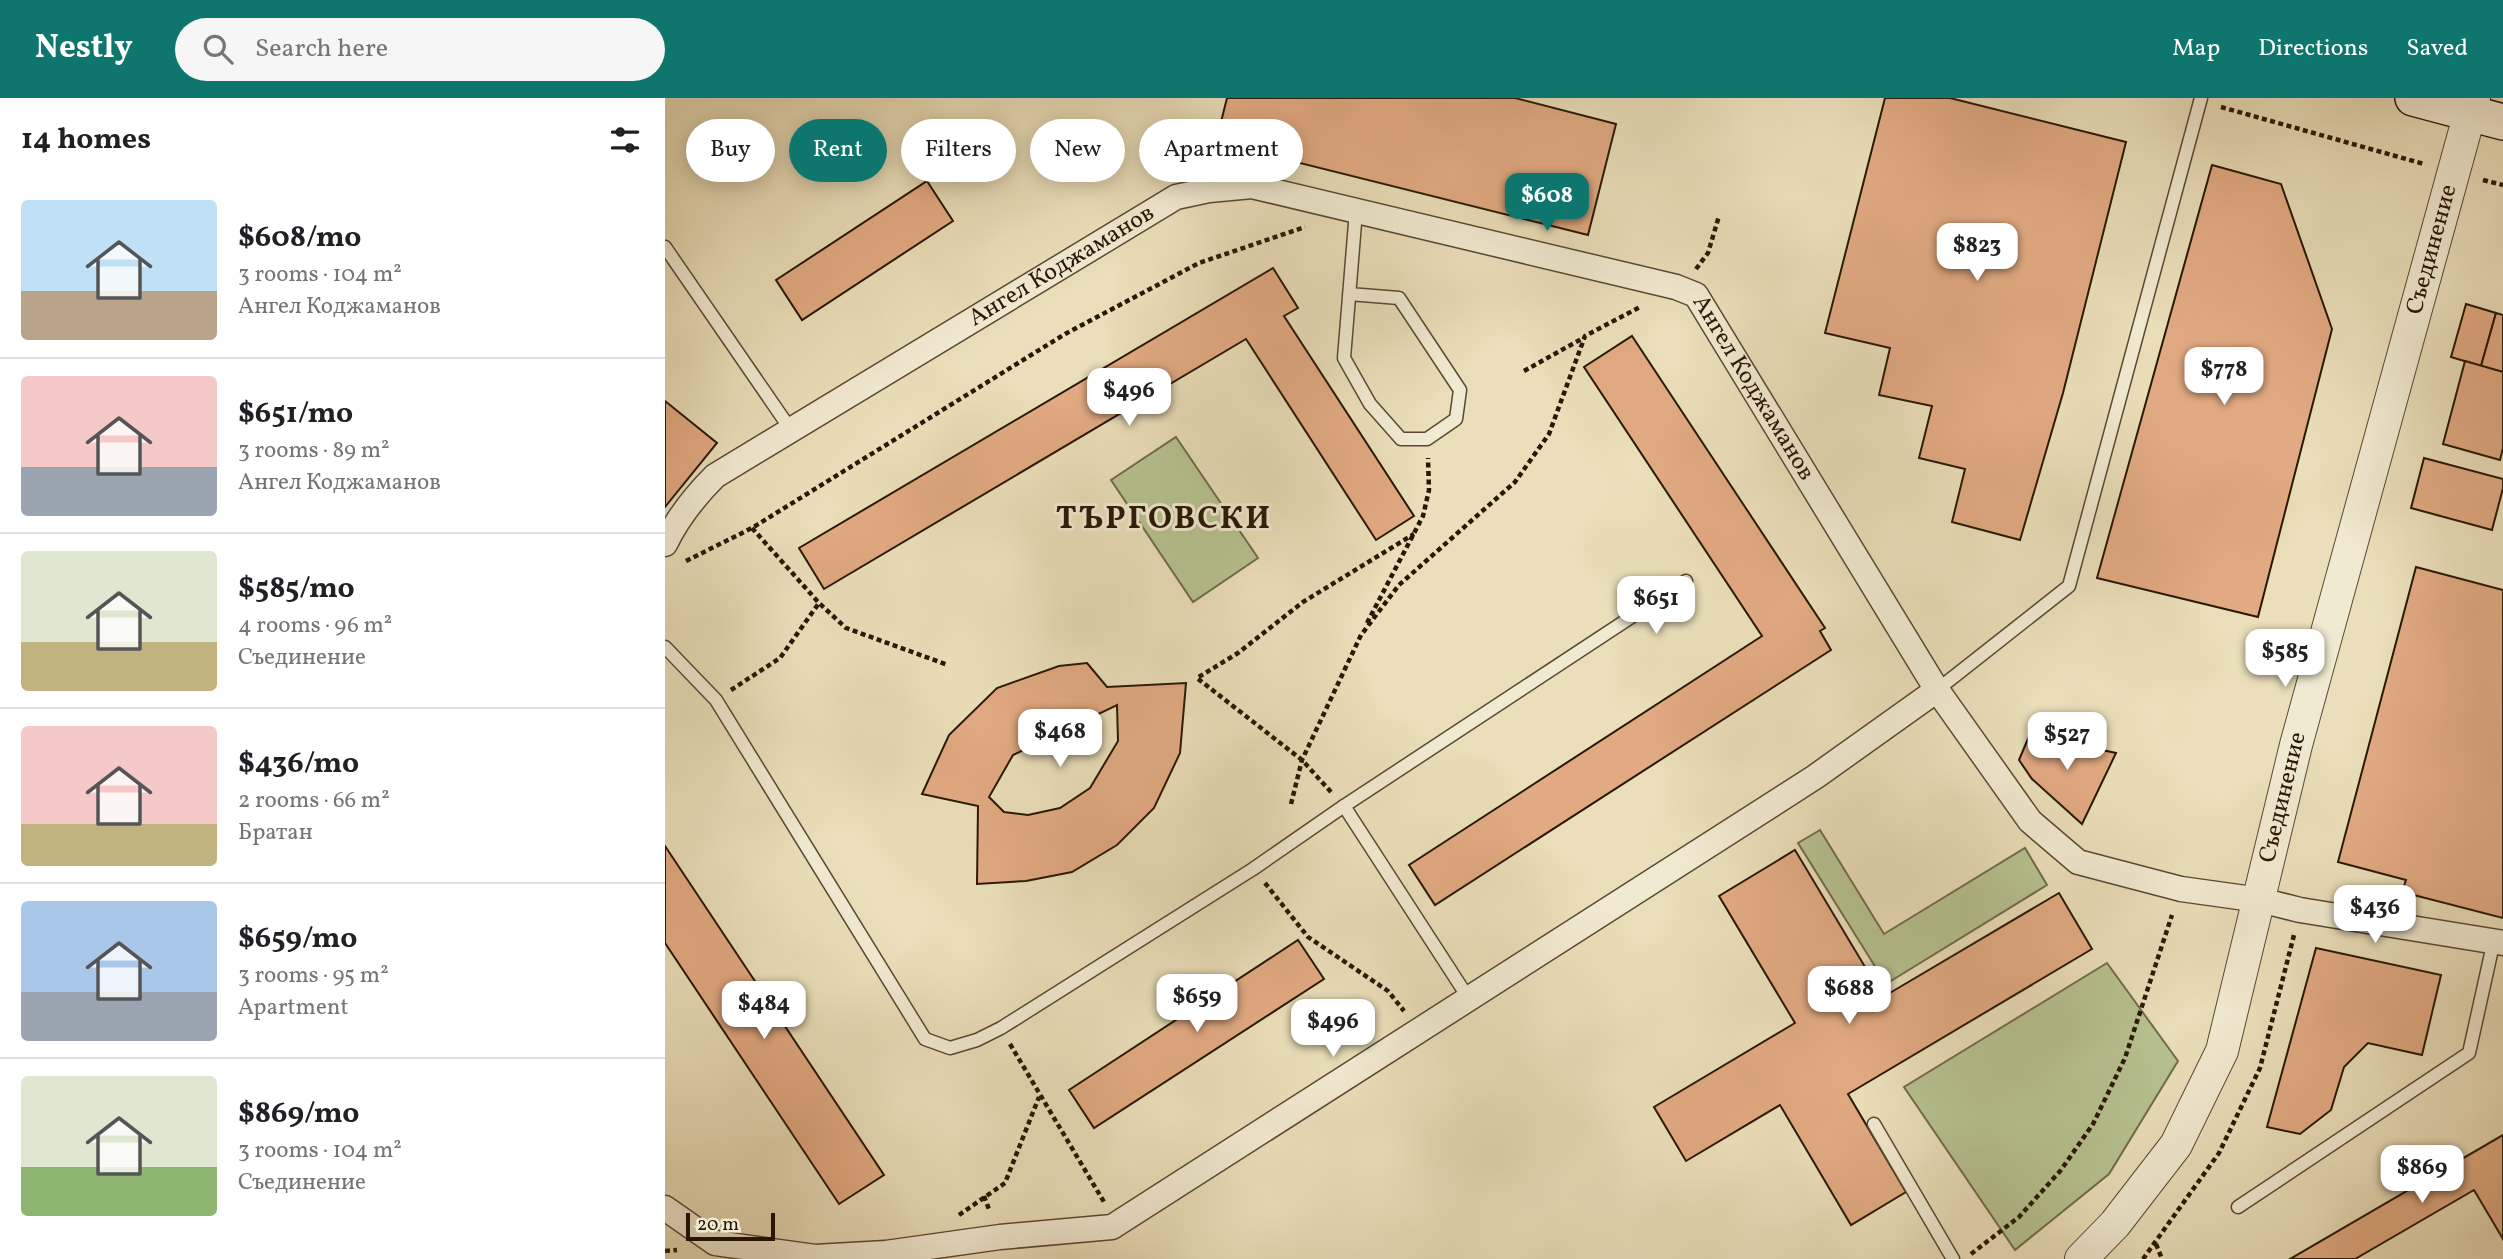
<!DOCTYPE html>
<html lang="en">
<head>
<meta charset="utf-8">
<style>
  :root { --surface:#fff; --page:#f6f6f6; --text:#202124; --muted:#757577; --line:#e0e0e0; --accent:#0f766e }
  body { margin:0; font-family:Vollkorn,serif; background:var(--page); color:var(--text); height:100vh; display:flex; flex-direction:column; font-size:26px; white-space:nowrap }
  * { box-sizing:border-box; margin:0 }
  p { font-size:23px; color:var(--muted) }
  .icon { flex:none; width:38px; height:38px; fill:none; stroke:currentColor; stroke-width:2; stroke-linecap:round; stroke-linejoin:round }
  .map { position:relative; flex:1; overflow:hidden }
  .sheet { display:flex; flex-direction:column; background:var(--surface); width:665px }
  .sheet>* { flex:none }
  .banner { position:absolute; left:21px; top:21px; width:665px; height:63px; display:flex; gap:14px }
  .scale { position:absolute; left:21px; bottom:18px; width:89px; box-sizing:border-box; padding-left:7px; border:4px solid #291706; border-top:0; font-size:19px; line-height:24px; white-space:nowrap; color:#291706; -webkit-text-stroke:5px #f1ead2; paint-order:stroke }
  .price { position:absolute; translate:-50% -60px; padding:0 16px; border-radius:14px; background:#fff; color:#222; font-size:23px; line-height:46px; filter:drop-shadow(0 2px 4px #0008) }
  .price::after { content:''; position:absolute; left:50%; top:42px; width:21px; height:16px; margin-left:-10px; background:inherit; clip-path:polygon(0 0,100% 0,50% 100%) }
  .price.on { background:var(--accent); color:#fff }
  ul { padding:0; list-style:none }
  li { display:flex; align-items:center; gap:21px; height:175px; padding:0 21px }
  li+li { border-top:2px solid var(--line) }
  li span { display:grid; place-items:center; flex:none; width:196px; height:140px; border-radius:7px; color:#555 }
  li>.icon { margin-inline-start:auto }
  span .icon { width:84px; height:84px; fill:#fffc; stroke-width:1 }
  li b { font-size:30px }
  h2 { display:flex; justify-content:space-between; align-items:center; height:84px; padding:0 21px; font-size:30px }
  .chip { padding:0 24px; border-radius:32px; background:var(--surface); box-shadow:0 4px 18px #0003; font-size:24px; line-height:63px }
  .chip.on { background:var(--accent); color:#fff }
  header { display:flex; align-items:center; gap:42px; box-sizing:border-box; height:98px; padding:0 35px; background:var(--accent); color:#fff }
  header strong { font-size:33px }
  nav { display:flex; gap:38px; margin-inline-start:auto; font-size:24px }
  .search { width:490px; height:63px; background:var(--page); display:flex; align-items:center; gap:18px; box-sizing:border-box; padding:0 24px; border-radius:38px; color:var(--muted); font-size:26px }
  main { display:flex; flex:1; min-height:0 }
  .map>svg:first-child { display:block }
  .green { fill:#b7c290; stroke:#706c4b; stroke-width:2 }
  .building { fill:#e2aa82; stroke:#291706; stroke-width:2; fill-rule:evenodd }
  .lines { fill:none; stroke-linecap:round; stroke-linejoin:round }
  .service-casing { stroke:#594933; stroke-width:15 }
  .minor-casing { stroke:#594933; stroke-width:27 }
  .tertiary-casing { stroke:#594933; stroke-width:34 }
  .secondary-casing { stroke:#291706; stroke-width:38 }
  .path { stroke:#291706; stroke-width:4.5; stroke-dasharray:5 3.5; stroke-linecap:butt }
  .service { stroke:#f1ead2; stroke-width:12 }
  .minor { stroke:#f1ead2; stroke-width:24 }
  .tertiary { stroke:#f1ead2; stroke-width:32 }
  .secondary { stroke:#f1ead2; stroke-width:35 }
  .labels { text-anchor:middle; dominant-baseline:central; stroke-width:6; stroke-linejoin:round; paint-order:stroke }
  .street-label { font-size:24px; fill:#291706; stroke:#f1ead2 }
  .district-label { font-size:32px; font-weight:bold; letter-spacing:2px; fill:#291706; stroke:#f1ead2 }
</style>
</head>
<body>
<header>
<strong>Nestly</strong>
<div class="search"><svg class="icon" aria-label="search" viewBox="0 0 24 24"><circle cx="10" cy="10" r="6"/><path d="M15 15l6 6"/></svg>Search here</div>
<nav><a>Map</a><a>Directions</a><a>Saved</a></nav>
</header>
<main>
<section class="sheet">
<h2>14 homes<svg class="icon" aria-label="filters" viewBox="0 0 24 24"><path d="M4 7h16M4 17h16"/><circle cx="9" cy="7" r="2"/><circle cx="15" cy="17" r="2"/></svg></h2>
<ul>
<li><span style="background:linear-gradient(#bfe0f5 65%,#b9a48a 0)"><svg class="icon" aria-label="home" viewBox="0 0 24 24"><path d="M3 11l9-7 9 7M6 9v11h12V9"/></svg></span><div><b>$608/mo</b><p>3 rooms · 104 m²</p><p>Ангел Коджаманов</p></div></li>
<li><span style="background:linear-gradient(#f6c9c9 65%,#9aa5b1 0)"><svg class="icon" aria-label="home" viewBox="0 0 24 24"><path d="M3 11l9-7 9 7M6 9v11h12V9"/></svg></span><div><b>$651/mo</b><p>3 rooms · 89 m²</p><p>Ангел Коджаманов</p></div></li>
<li><span style="background:linear-gradient(#dfe7d0 65%,#c2b280 0)"><svg class="icon" aria-label="home" viewBox="0 0 24 24"><path d="M3 11l9-7 9 7M6 9v11h12V9"/></svg></span><div><b>$585/mo</b><p>4 rooms · 96 m²</p><p>Съединение</p></div></li>
<li><span style="background:linear-gradient(#f6c9c9 70%,#c2b280 0)"><svg class="icon" aria-label="home" viewBox="0 0 24 24"><path d="M3 11l9-7 9 7M6 9v11h12V9"/></svg></span><div><b>$436/mo</b><p>2 rooms · 66 m²</p><p>Братан</p></div></li>
<li><span style="background:linear-gradient(#a9c7e8 65%,#9aa5b1 0)"><svg class="icon" aria-label="home" viewBox="0 0 24 24"><path d="M3 11l9-7 9 7M6 9v11h12V9"/></svg></span><div><b>$659/mo</b><p>3 rooms · 95 m²</p><p>Apartment</p></div></li>
<li><span style="background:linear-gradient(#dfe7d0 65%,#8fb573 0)"><svg class="icon" aria-label="home" viewBox="0 0 24 24"><path d="M3 11l9-7 9 7M6 9v11h12V9"/></svg></span><div><b>$869/mo</b><p>3 rooms · 104 m²</p><p>Съединение</p></div></li>
</ul>
</section>
<div class="map">
<svg width="1838" height="1161" viewBox="0 0 1838 1161">
  <rect width="100%" height="100%" fill="#eadfba"/>
  <filter id="stains"><feTurbulence type="fractalNoise" baseFrequency=".00286" numOctaves="4"/><feColorMatrix values="0 0 0 0 .2 0 0 0 0 .09 0 0 0 0 .02 0 0 0 .5 -.17"/></filter>
  <radialGradient id="worn" r=".72"><stop offset=".6" stop-color="#630" stop-opacity="0"/><stop offset="1" stop-color="#630" stop-opacity=".3"/></radialGradient>
  <g class="green">
    <path d="M511,339L593,460L528,504L446,382Z"/>
    <path d="M1155,732L1219,836L1360,750L1382,787L1221,886L1133,745Z"/>
    <path d="M1442,865L1513,963L1444,1076L1350,1152L1239,989Z"/>
  </g>
  <g class="building">
    <path d="M562,0H850L951,26L923,137L551,44Z"/>
    <path d="M1220,0H1285L1461,44L1398,295L1355,442L1287,424L1300,371L1254,360L1267,308L1214,297L1225,250L1160,235Z"/>
    <path d="M1547,67L1616,86L1667,231L1593,519L1432,480Z"/>
    <path d="M262,83L288,123L137,222L111,182Z"/>
    <path d="M608,170L633,210L619,218L749,418L711,442L581,241L159,491L134,450Z"/>
    <path d="M1801,206L1831,215L1816,268L1786,259Z"/>
    <path d="M1831,215L1838,217V274L1816,268Z"/>
    <path d="M967,238L1160,530L1155,533L1166,552L770,807L744,767L1097,538L919,269Z"/>
    <path d="M1800,263L1838,274V350L1835,362L1778,346Z"/>
    <path d="M0,303L52,345L0,409Z"/>
    <path d="M1759,360L1838,381V390L1827,432L1746,410Z"/>
    <path d="M1751,469L1838,492V820L1737,794L1741,782L1673,764Z"/>
    <path d="M422,565L442,589L521,585L515,655L489,710L452,747L407,774L361,783L312,786L313,708L257,696L284,637L332,590L394,568ZM452,607L453,643L425,690L395,710L363,717L339,714L324,699L348,657Z"/>
    <path d="M1365,636L1451,655L1417,726L1367,681L1354,662Z"/>
    <path d="M0,748L219,1077L174,1106L0,845Z"/>
    <path d="M1130,752L1218,899L1394,795L1427,851L1183,996L1241,1094L1186,1127L1115,1007L1021,1063L989,1009L1130,925L1054,798Z"/>
    <path d="M633,842L659,881L429,1030L404,992Z"/>
    <path d="M1651,850L1776,877L1757,957L1703,945L1679,969L1666,1012L1635,1036L1602,1029Z"/>
    <path d="M1838,1037V1141L1809,1092L1690,1161H1625Z"/>
  </g>
  <g class="lines">
    <g class="service-casing">
      <g id="service">
        <path d="M0,149L126,332"/>
        <path d="M684,196L734,200L795,292L791,321L762,341H736L705,306L679,260L691,113"/>
        <path d="M0,549L51,602L260,941L285,950L312,942L336,930L588,771L679,708L1021,483"/>
        <path d="M1272,592L1404,488L1536,0"/>
        <path d="M679,708L804,901"/>
        <path d="M1209,1026L1288,1161"/>
        <path d="M1573,1109L1804,955L1829,842"/>
      </g>
    </g>
    <g class="minor-casing">
      <g id="minor">
        <path id="s1" d="M0,446C13,419 29,399 50,378L511,99L544,92L587,88L1011,189L1031,197L1272,592L1365,723L1413,764L1516,791L1595,802L1635,812L1838,845"/>
        <path d="M0,1110L50,1145L150,1159L221,1155L335,1139L447,1129L1150,679L1272,592"/>
      </g>
    </g>
    <g class="tertiary-casing">
      <g id="tertiary">
        <path id="s2" d="M1416,1161L1450,1126L1511,1047L1557,953L1631,647L1809,0"/>
      </g>
    </g>
    <g class="secondary-casing">
      <path id="secondary" d="M1748,0L1838,24"/>
    </g>
    <g class="path">
      <path d="M1556,9L1759,66"/>
      <path d="M1818,82L1838,87"/>
      <path d="M1031,171L1043,155L1054,118"/>
      <path d="M859,273L920,239"/>
      <path d="M87,430L154,505L181,530L283,567"/>
      <path d="M21,463L87,430L400,236L534,165L640,129"/>
      <path d="M702,525L758,418L764,392L763,360"/>
      <path d="M66,592L115,560L154,505"/>
      <path d="M666,694L637,662L532,580L573,555L638,504L749,436"/>
      <path d="M626,706L637,662L696,537L734,487L850,384L884,336L920,238L975,209"/>
      <path d="M600,785L643,839L723,893L739,913"/>
      <path d="M345,946L439,1104"/>
      <path d="M319,1098L325,1114"/>
      <path d="M294,1117L340,1085L374,999"/>
      <path d="M1491,1146L1497,1161"/>
      <path d="M0,1153L12,1152"/>
      <path d="M1306,1156L1354,1119L1396,1072L1428,1026L1460,960L1507,817"/>
      <path d="M1478,1161L1554,1055L1595,970L1629,837"/>
    </g>
    <use href="#service" class="service"/>
    <use href="#minor" class="minor"/>
    <use href="#tertiary" class="tertiary"/>
    <use href="#secondary" class="secondary"/>
  </g>
  <g class="labels">
    <g class="street-label">
      <text stroke="none"><textPath href="#s2" startOffset="1082">Съединение</textPath></text>
      <text stroke="none"><textPath href="#s1" startOffset="490">Ангел Коджаманов</textPath></text>
      <text stroke="none"><textPath href="#s1" startOffset="1267">Ангел Коджаманов</textPath></text>
      <text stroke="none"><textPath href="#s2" startOffset="514">Съединение</textPath></text>
    </g>
    <g class="district-label">
      <text x="499" y="422">ТЪРГОВСКИ</text>
    </g>
  </g>
  <rect width="100%" height="100%" filter="url(#stains)"/>
  <rect width="100%" height="100%" fill="url(#worn)"/>
</svg>
<div class="scale">20 m</div>
<b class="price on" style="left:882px;top:135px">$608</b>
<b class="price" style="left:1312px;top:185px">$823</b>
<b class="price" style="left:1559px;top:309px">$778</b>
<b class="price" style="left:464px;top:330px">$496</b>
<b class="price" style="left:991px;top:538px">$651</b>
<b class="price" style="left:1620px;top:591px">$585</b>
<b class="price" style="left:395px;top:671px">$468</b>
<b class="price" style="left:1402px;top:674px">$527</b>
<b class="price" style="left:1710px;top:847px">$436</b>
<b class="price" style="left:1184px;top:928px">$688</b>
<b class="price" style="left:532px;top:936px">$659</b>
<b class="price" style="left:99px;top:943px">$484</b>
<b class="price" style="left:668px;top:961px">$496</b>
<b class="price" style="left:1757px;top:1107px">$869</b>
<div class="banner">
<a class="chip">Buy</a>
<a class="chip on">Rent</a>
<a class="chip">Filters</a>
<a class="chip">New</a>
<a class="chip">Apartment</a>
</div>
</div>
</main>
</body>
</html>
